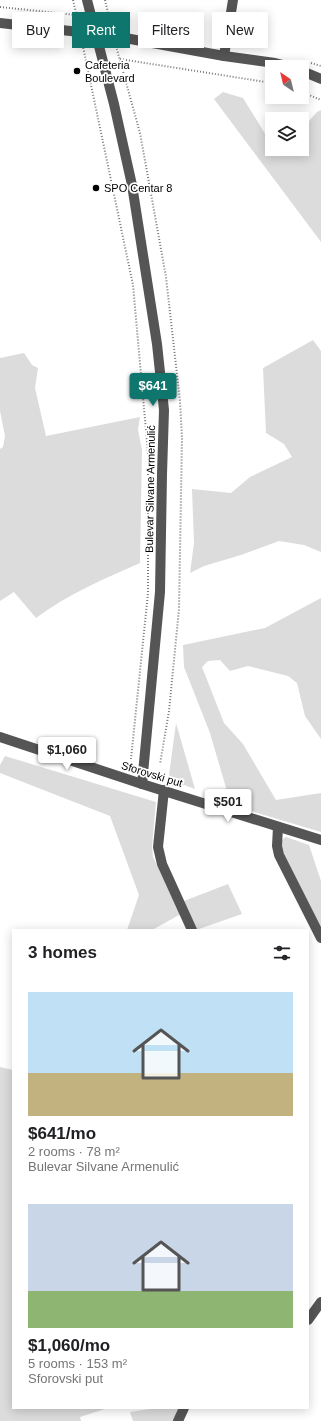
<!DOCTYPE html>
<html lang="en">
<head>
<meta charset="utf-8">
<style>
  :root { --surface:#fff; --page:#f2f2f2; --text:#202124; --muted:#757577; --accent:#0f766e }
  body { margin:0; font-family:Helvetica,sans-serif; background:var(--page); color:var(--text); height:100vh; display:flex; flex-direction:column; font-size:15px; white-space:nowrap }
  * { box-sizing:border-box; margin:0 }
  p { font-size:13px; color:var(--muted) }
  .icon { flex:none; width:22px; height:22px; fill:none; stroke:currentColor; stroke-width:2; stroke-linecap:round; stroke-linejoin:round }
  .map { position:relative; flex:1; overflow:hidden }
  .details { position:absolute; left:12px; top:929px; width:297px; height:480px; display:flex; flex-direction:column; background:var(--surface); border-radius:0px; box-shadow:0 2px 10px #0003 }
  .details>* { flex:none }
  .top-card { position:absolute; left:12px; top:12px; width:297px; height:36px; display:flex; gap:8px }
  .needle { width:26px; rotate:325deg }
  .buttons { position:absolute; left:265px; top:60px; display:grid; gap:8px }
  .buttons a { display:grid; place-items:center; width:44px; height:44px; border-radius:0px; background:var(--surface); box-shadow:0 2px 10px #0003; font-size:20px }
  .price { position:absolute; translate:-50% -34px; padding:0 9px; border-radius:4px; background:#fff; color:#222; font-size:13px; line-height:26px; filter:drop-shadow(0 1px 2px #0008) }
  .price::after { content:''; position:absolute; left:50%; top:24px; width:12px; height:9px; margin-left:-6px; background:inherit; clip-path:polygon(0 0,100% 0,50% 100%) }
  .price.current { background:var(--accent); color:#fff }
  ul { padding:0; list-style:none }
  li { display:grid; align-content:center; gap:8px; height:212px; padding:0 16px }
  li span { display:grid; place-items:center; height:124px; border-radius:0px; color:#555 }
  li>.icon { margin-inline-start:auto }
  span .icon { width:72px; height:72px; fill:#fffc; stroke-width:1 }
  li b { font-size:17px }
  h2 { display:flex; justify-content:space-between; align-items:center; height:48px; padding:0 16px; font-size:17px }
  .chip { padding:0 14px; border-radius:0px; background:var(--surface); box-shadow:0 2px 10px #0003; font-size:14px; line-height:36px }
  .chip.current { background:var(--accent); color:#fff }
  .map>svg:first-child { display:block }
  .green { fill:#dcdcdc }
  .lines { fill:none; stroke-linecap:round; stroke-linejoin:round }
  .path { stroke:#777; stroke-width:2; stroke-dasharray:1 2; stroke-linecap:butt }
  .minor { stroke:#555; stroke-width:10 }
  .poi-dot { fill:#000; stroke:#fff; stroke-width:1.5 }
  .labels { text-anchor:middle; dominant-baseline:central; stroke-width:3.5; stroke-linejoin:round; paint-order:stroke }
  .poi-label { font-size:11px; fill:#000; stroke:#fff; text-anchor:start }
  .street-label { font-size:11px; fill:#000; stroke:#fff }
</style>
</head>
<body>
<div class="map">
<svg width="321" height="1421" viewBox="0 0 321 1421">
  <rect width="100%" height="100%" fill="#fff"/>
  <g class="green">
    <path d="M223,92L243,98L272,145V149H302V129L317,112L321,110V242L214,99Z"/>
    <path d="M313,340L321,351V552L304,545L279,541L241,555L204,566L190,573L194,543L192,489L231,493L250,477L292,457L284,444L266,433L263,368Z"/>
    <path d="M24,353L32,365L38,368L35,388L46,436L140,417L138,430L142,450L140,563C104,579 68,594 36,618L14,592L0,601V449L3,447L5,436L0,411V358Z"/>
    <path d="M321,598V739L305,716L297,683L288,676L248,666L230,671L220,660L208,661L202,667L224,723L243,744L276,800L321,793V832L231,805L210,733L184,667L183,645L265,628Z"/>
    <path d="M176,723L195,789L176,782L169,775Z"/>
    <path d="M5,756L156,802L152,847L153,857L181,914L152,930H127L139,895L110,816L0,773V765Z"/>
    <path d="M286,837L309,845L321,881V931L280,849C281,844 281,839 286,837Z"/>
    <path d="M228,884L242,914L196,930L184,901Z"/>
    <path d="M0,1067L13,1070V1408H108L80,1417L81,1421H0Z"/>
    <path d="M157,1408H181L173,1421H133L130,1412Z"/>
  </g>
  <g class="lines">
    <g class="path">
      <path d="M73,0L78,22"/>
      <path d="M105,0L111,26"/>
      <path d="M0,7L76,15"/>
      <path d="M82,42L133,285L148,453V593L131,759"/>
      <path d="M116,46L140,133L166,277L180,401L182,438L179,609L169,711L160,764"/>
      <path d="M120,59L272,83"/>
      <path d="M311,63L321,66"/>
      <path d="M113,65L121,63"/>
      <path d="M302,92L321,100"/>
    </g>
    <g class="minor">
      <path d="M87,0L114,104L132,185L157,344L164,410L162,474L160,592L142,784"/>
      <path d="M0,23L114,36L224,56L275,63L291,67"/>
      <path d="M224,56L233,0"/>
      <path d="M302,71L321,79"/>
      <path d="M0,737L142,784L321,840"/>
      <path d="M164,790L158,847L162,864L192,930"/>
      <path d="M278,827L277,846L279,855L321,938"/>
      <path d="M308,1320L321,1302"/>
      <path d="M178,1421L184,1408"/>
    </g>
  </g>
  <g class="poi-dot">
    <circle cx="77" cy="71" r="4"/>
    <circle cx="96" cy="188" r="4"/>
  </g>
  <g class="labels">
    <g class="poi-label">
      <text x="85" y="65">Cafeteria<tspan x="85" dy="13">Boulevard</tspan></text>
      <text x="104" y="188">SPO Centar 8</text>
    </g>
    <g class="street-label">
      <text transform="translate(150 489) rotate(-89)">Bulevar Silvane Armenulić</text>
      <text transform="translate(152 774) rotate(17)">Sforovski put</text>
    </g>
  </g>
</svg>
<div class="buttons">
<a><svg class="needle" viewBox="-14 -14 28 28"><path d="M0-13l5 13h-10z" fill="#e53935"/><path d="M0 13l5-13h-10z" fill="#757577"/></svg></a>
<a><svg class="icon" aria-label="layers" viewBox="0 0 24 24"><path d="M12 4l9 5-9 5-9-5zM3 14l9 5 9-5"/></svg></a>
</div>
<b class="price current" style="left:153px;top:407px">$641</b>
<b class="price" style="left:67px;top:771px">$1,060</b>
<b class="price" style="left:228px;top:823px">$501</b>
<div class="top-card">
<a class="chip">Buy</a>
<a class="chip current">Rent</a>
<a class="chip">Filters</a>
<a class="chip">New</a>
</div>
<section class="details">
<h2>3 homes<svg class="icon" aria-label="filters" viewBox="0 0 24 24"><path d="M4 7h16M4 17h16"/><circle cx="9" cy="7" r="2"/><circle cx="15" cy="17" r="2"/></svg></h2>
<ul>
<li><span style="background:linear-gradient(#bfe0f5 65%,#c2b280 0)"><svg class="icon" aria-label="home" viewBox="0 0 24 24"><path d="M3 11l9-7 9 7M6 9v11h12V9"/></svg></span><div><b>$641/mo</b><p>2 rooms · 78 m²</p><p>Bulevar Silvane Armenulić</p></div></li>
<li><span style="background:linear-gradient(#c9d6e8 70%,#8fb573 0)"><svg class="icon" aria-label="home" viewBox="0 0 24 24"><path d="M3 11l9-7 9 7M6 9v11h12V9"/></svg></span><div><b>$1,060/mo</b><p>5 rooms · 153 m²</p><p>Sforovski put</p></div></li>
</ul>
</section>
</div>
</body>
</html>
